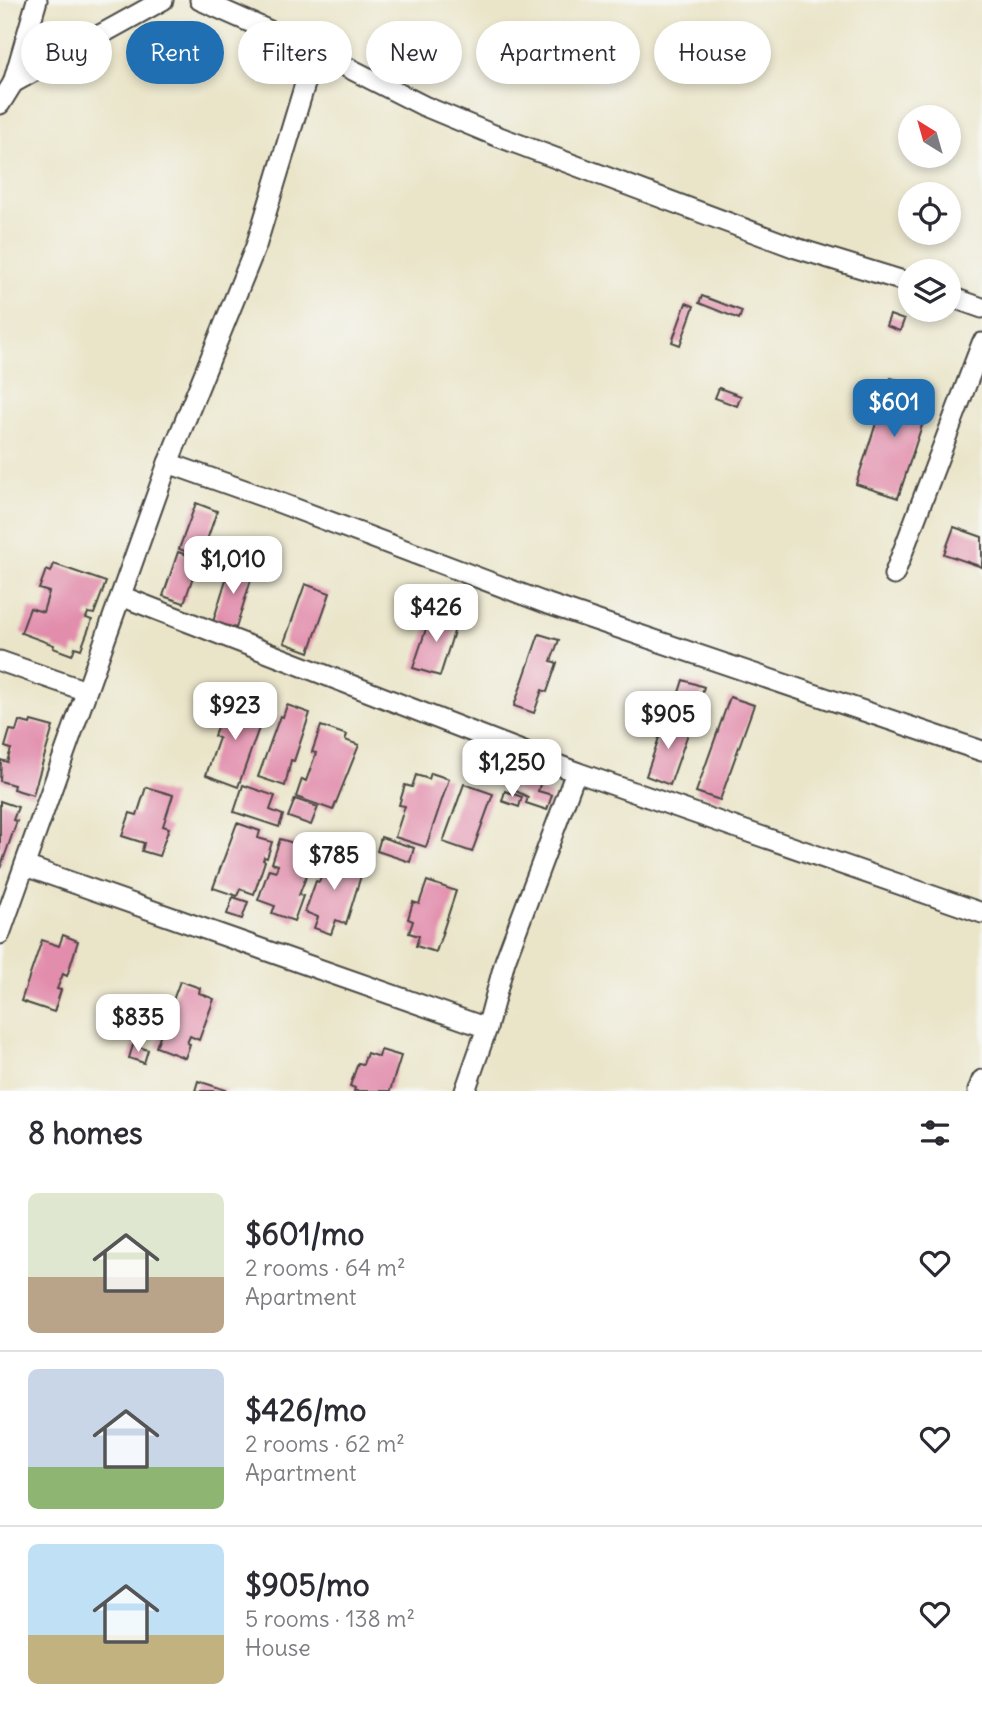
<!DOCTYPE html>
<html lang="en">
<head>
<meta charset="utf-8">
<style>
  :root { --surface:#fff; --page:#f7f7f7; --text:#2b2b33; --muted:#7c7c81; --line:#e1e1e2; --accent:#1f6fb2 }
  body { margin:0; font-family:Delius,sans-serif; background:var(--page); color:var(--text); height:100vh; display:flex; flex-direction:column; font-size:26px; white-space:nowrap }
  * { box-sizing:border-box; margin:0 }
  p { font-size:23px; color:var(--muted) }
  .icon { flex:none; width:38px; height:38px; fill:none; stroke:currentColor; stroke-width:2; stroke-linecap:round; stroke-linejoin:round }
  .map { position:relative; height:1091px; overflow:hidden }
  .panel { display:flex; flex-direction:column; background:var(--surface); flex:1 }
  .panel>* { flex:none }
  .top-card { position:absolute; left:21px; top:21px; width:942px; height:63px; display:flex; gap:14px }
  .needle { width:46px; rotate:323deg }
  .buttons { position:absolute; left:898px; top:105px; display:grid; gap:14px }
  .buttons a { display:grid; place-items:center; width:63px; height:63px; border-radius:50%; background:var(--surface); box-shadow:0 4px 10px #0003; font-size:35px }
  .price { position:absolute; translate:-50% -60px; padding:0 16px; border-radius:14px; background:#fff; color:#222; font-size:23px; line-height:46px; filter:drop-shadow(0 2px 4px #0008) }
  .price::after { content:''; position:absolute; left:50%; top:42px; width:21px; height:16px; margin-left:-10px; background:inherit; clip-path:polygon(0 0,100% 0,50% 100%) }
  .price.current { background:var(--accent); color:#fff }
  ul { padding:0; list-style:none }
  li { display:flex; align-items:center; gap:21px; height:175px; padding:0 28px }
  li+li { border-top:2px solid var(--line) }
  li span { display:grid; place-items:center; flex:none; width:196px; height:140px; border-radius:10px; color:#555 }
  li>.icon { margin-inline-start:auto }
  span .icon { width:84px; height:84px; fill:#fffc; stroke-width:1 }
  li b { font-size:30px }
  h2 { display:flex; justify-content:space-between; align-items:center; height:84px; padding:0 28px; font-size:30px }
  .pill { padding:0 24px; border-radius:32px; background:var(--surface); box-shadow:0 4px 10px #0003; font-size:24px; line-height:63px }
  .pill.current { background:var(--accent); color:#fff }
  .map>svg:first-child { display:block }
  .building { fill:#e28dac }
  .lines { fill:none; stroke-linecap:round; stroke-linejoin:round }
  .street-casing { stroke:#484743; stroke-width:23 }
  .street { stroke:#fff; stroke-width:19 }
</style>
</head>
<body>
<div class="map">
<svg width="982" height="1091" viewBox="0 0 982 1091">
  <rect width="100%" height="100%" fill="#f6f6f2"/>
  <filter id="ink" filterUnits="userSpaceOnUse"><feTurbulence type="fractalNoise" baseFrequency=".0143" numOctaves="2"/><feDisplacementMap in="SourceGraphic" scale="14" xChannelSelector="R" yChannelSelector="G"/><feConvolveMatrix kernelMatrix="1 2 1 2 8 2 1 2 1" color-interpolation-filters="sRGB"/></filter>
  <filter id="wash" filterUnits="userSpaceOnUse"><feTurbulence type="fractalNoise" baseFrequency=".00686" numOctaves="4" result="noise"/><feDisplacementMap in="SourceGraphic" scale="28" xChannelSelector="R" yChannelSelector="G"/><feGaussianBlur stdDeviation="1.57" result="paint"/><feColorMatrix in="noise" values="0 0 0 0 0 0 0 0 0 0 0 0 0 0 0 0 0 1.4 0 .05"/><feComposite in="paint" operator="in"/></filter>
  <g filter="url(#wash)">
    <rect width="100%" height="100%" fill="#eae5c9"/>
    <g id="blocks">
      <g class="building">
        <path d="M702,296L742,311L739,319L699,303Z"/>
        <path d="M686,303L694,306L680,345L672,342Z"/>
        <path d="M890,315L904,320L900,331L886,326Z"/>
        <path d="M891,378L920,387L917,396L930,401L898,498L856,484Z"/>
        <path d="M719,388L741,396L737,406L715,398Z"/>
        <path d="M196,503L217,511L201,557L179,549Z"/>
        <path d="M954,527L982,537V567L944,554Z"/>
        <path d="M178,552L199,559L184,603L163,596Z"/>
        <path d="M231,563L254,570L236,628L213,622Z"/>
        <path d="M54,564L106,582L94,614L88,613L86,618L92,620L81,649L75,647L72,655L53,648L54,645L21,633L30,608L43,612L49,592L39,589L46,570L51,572Z"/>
        <path d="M305,584L330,593L309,652L284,643Z"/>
        <path d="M432,611L458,619L440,676L413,668Z"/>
        <path d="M539,634L559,640L551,661L557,663L547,692L542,690L534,713L514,706Z"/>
        <path d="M683,680L704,687L693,721L672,714Z"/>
        <path d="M730,697L754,705L720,800L696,792Z"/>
        <path d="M246,701L266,708L238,787L206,775L219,738L214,736L221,715L226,717L232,702L244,706Z"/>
        <path d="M287,705L310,713L294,761L291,760L285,786L258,777L280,716L283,717Z"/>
        <path d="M666,717L691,725L670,785L646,776Z"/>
        <path d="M19,721L30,724L31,721L53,727L33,795L13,789L14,785L0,781L1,760L7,762L11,749L5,747L10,730L16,731Z"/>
        <path d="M321,726L347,735L345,740L359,745L333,810L296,797L302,779L306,781L316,753L312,752Z"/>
        <path d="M516,770L542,778L538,791L552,795L547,810L526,803L528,797L510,788Z"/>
        <path d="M431,773L449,779L426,847L395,837L405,806L399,805L405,785L412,787L416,775L429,779Z"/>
        <path d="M464,784L493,794L472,852L443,842Z"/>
        <path d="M243,785L275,796L270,810L283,815L279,827L234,812Z"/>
        <path d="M146,787L173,795L163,826L169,828L159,856L142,851L144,843L122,836L130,813L137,815Z"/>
        <path d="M505,791L522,797L519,807L502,801Z"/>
        <path d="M295,799L318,807L311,825L288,817Z"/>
        <path d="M0,801L18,807L13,820L17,821L0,869Z"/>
        <path d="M237,823L260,831L258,838L272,842L267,858L264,857L263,860L265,861L254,894L240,889L237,896L213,888Z"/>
        <path d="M381,837L414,848L410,862L377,851Z"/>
        <path d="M280,839L320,851L314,868L310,867L299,895L303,896L294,921L272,913L275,906L258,900L269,869L276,871L278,865L272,863Z"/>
        <path d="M326,853L338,857L339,854L350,858L349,861L364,866L346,924L336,920L331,934L314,928L318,917L305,912L316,881L319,882L322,873L319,872Z"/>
        <path d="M427,881L456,891L436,952L416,946L419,936L409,933L413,921L408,919L413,902L419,904Z"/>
        <path d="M233,897L248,902L242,919L227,914Z"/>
        <path d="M63,935L78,941L67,976L63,974L57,989L61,990L54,1012L21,1001L42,940L59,946Z"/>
        <path d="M180,981L200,988L199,993L214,999L199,1040L190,1036L187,1043L190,1044L185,1058L156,1047Z"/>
        <path d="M133,1045L148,1050L144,1063L129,1058Z"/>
        <path d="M381,1050L401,1056L390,1091H354L355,1088L350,1086L358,1063L363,1064L367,1053L379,1057Z"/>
        <path d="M198,1081L226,1090V1091H195Z"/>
      </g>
    </g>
  </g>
  <g filter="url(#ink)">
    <use href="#blocks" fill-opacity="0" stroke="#484743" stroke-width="2"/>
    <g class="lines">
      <g class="street-casing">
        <g id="street">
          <path d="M200,0L315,51L424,106L494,135L796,248L910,283"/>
          <path d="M13,83L163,0"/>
          <path d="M0,104L13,83L37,0"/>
          <path d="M948,296L982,308"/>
          <path d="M168,463L267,498L548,604L982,751"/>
          <path d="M894,575L982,343"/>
          <path d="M121,596L576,772L505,961L487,1028L465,1091"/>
          <path d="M0,661L86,691"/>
          <path d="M576,772L982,913"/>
          <path d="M25,866L487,1028"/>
          <path d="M0,934L168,463L256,246L315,51"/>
          <path d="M978,1091L982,1080"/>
        </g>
      </g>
      <use href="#street" class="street"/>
    </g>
  </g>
</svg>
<div class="buttons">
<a><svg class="needle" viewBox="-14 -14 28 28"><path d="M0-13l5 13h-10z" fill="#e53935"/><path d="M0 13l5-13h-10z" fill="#7c7c81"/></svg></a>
<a><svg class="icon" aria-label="locate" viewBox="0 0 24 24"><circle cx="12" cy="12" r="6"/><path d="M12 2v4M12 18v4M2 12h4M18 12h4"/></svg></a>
<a><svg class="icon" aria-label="layers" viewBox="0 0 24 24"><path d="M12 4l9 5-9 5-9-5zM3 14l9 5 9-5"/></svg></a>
</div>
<b class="price current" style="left:894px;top:439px">$601</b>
<b class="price" style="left:233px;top:596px">$1,010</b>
<b class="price" style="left:436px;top:644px">$426</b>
<b class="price" style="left:235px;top:742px">$923</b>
<b class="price" style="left:668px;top:751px">$905</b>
<b class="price" style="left:512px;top:799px">$1,250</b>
<b class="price" style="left:334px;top:892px">$785</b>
<b class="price" style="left:138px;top:1054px">$835</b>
<div class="top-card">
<a class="pill">Buy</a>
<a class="pill current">Rent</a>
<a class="pill">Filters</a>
<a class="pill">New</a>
<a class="pill">Apartment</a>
<a class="pill">House</a>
</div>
</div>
<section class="panel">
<h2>8 homes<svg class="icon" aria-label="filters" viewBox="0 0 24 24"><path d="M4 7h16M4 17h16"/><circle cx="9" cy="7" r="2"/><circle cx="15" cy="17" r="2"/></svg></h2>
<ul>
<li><span style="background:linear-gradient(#dfe7d0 60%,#b9a48a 0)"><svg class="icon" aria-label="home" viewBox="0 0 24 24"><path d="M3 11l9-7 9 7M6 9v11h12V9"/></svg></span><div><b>$601/mo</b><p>2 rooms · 64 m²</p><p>Apartment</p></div><svg class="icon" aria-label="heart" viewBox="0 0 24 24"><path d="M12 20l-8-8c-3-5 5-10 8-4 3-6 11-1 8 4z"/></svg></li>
<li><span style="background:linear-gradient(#c9d6e8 70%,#8fb573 0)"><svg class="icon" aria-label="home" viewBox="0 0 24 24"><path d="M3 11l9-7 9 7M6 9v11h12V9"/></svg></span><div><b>$426/mo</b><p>2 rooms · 62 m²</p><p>Apartment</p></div><svg class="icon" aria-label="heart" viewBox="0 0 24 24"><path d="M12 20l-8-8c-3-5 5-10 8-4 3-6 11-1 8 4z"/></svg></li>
<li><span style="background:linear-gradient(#bfe0f5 65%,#c2b280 0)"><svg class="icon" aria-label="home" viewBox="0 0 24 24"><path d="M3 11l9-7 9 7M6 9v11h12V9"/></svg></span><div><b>$905/mo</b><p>5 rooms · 138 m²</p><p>House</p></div><svg class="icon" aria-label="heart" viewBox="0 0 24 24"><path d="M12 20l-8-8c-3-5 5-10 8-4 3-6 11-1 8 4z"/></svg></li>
</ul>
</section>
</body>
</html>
